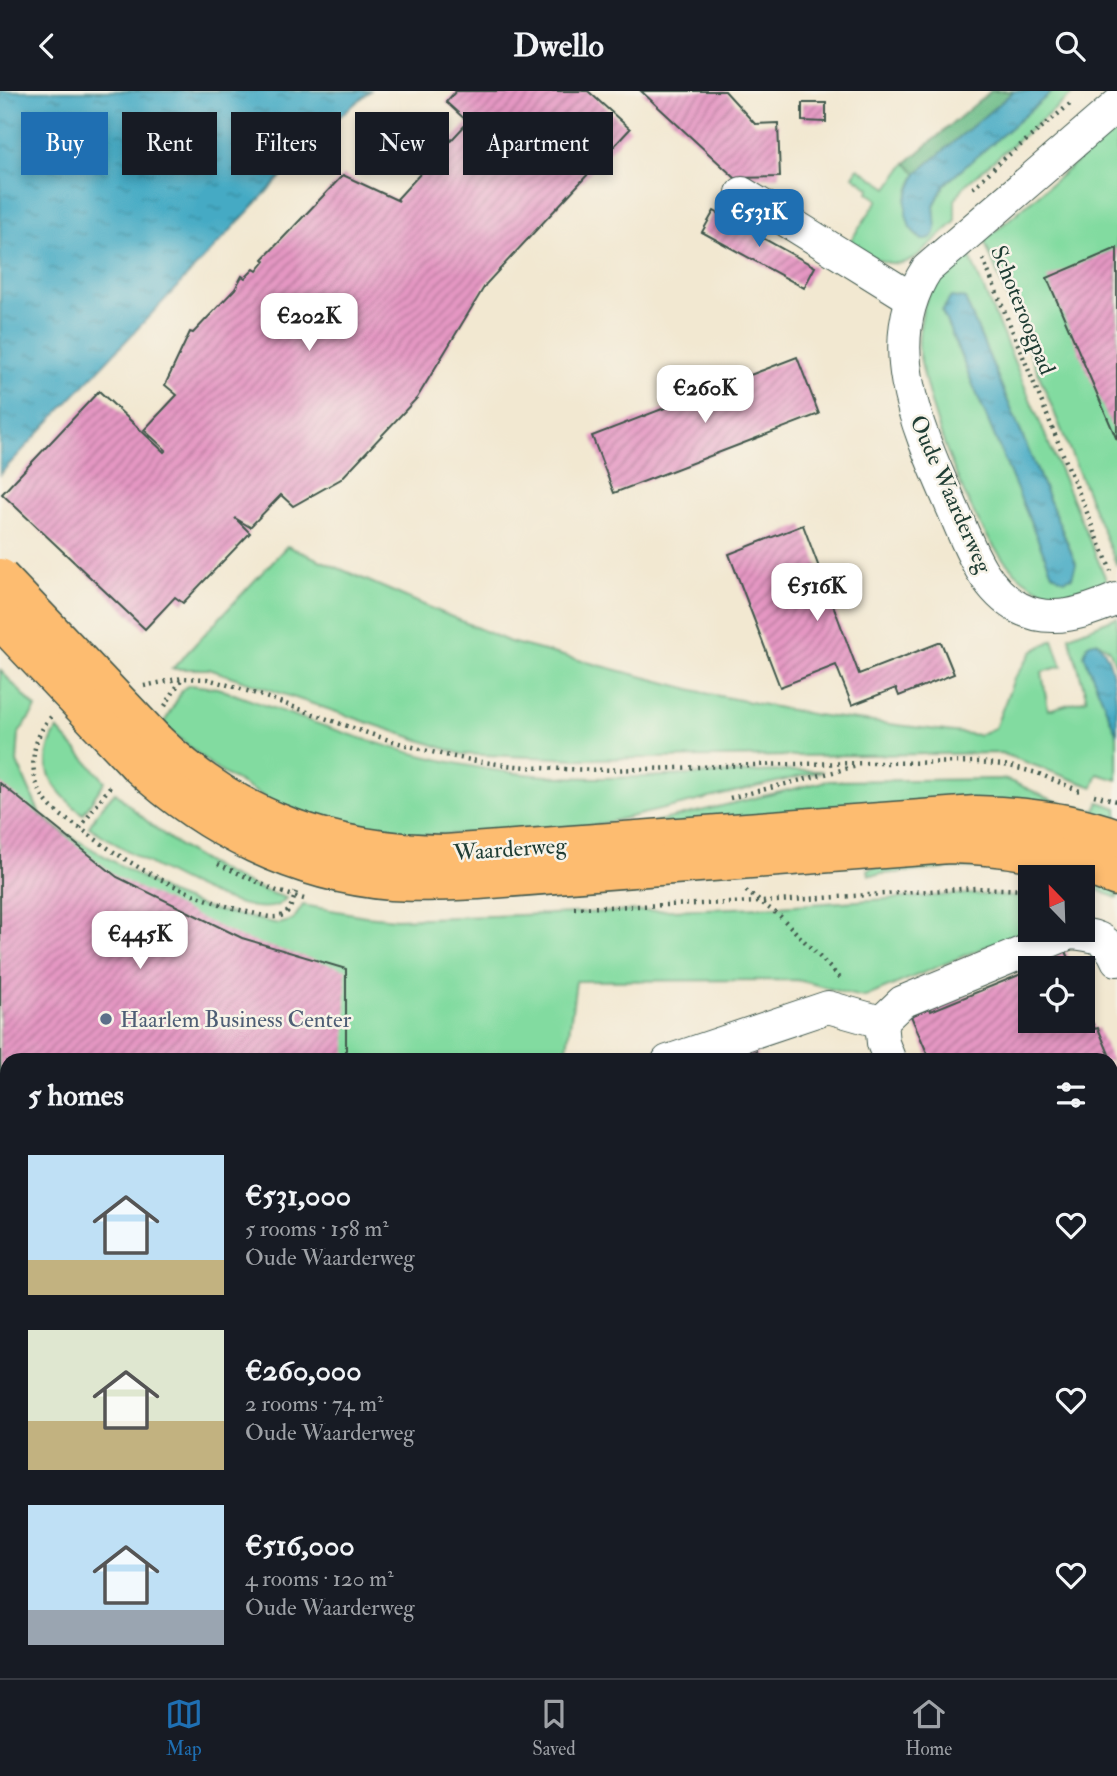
<!DOCTYPE html>
<html lang="en">
<head>
<meta charset="utf-8">
<style>
  :root { --surface:#171b24; --page:#242831; --text:#f1f3f6; --muted:#9ea1a6; --line:#363941; --accent:#1f6fb2 }
  body { margin:0; font-family:"IM FELL Double Pica",serif; background:var(--page); color:var(--text); height:100vh; display:flex; flex-direction:column; font-size:26px; white-space:nowrap }
  * { box-sizing:border-box; margin:0 }
  p { font-size:23px; color:var(--muted) }
  .icon { flex:none; width:38px; height:38px; fill:none; stroke:currentColor; stroke-width:2; stroke-linecap:round; stroke-linejoin:round }
  .map { position:relative; flex:1; overflow:hidden }
  .panel { position:absolute; left:0px; top:962px; width:1118px; height:625px; display:flex; flex-direction:column; background:var(--surface); border-radius:21px 21px 0 0; box-shadow:0 4px 10px #0003 }
  .panel>* { flex:none }
  .hud { position:absolute; left:21px; top:21px; width:700px; height:63px; display:flex; gap:14px }
  .needle { width:46px; rotate:337deg }
  .controls { position:absolute; left:1018px; top:774px; display:grid; gap:14px }
  .controls a { display:grid; place-items:center; width:77px; height:77px; border-radius:0px; background:var(--surface); box-shadow:0 4px 10px #0003; font-size:35px }
  .price { position:absolute; translate:-50% -60px; padding:0 16px; border-radius:14px; background:#fff; color:#222; font-size:23px; line-height:46px; filter:drop-shadow(0 2px 4px #0008) }
  .price::after { content:''; position:absolute; left:50%; top:42px; width:21px; height:16px; margin-left:-10px; background:inherit; clip-path:polygon(0 0,100% 0,50% 100%) }
  .price.selected { background:var(--accent); color:#fff }
  ul { padding:0; list-style:none }
  li { display:flex; align-items:center; gap:21px; height:175px; padding:0 28px }
  li span { display:grid; place-items:center; flex:none; width:196px; height:140px; border-radius:0px; color:#555 }
  li>.icon { margin-inline-start:auto }
  span .icon { width:84px; height:84px; fill:#fffc; stroke-width:1 }
  li b { font-size:30px }
  h2 { display:flex; justify-content:space-between; align-items:center; height:84px; padding:0 28px; font-size:30px }
  .chip { padding:0 24px; border-radius:0px; background:var(--surface); box-shadow:0 4px 10px #0003; font-size:24px; line-height:63px }
  .chip.selected { background:var(--accent); color:#fff }
  header { display:flex; justify-content:space-between; align-items:center; height:91px; padding:0 28px; background:var(--surface); font-size:32px; font-weight:800 }
  .tabs { display:flex; justify-content:space-around; align-items:center; height:98px; border-top:2px solid var(--line); background:var(--surface); font-size:19px; color:var(--muted) }
  .tabs a { display:grid; justify-items:center; gap:4px }
  .tabs .selected { color:var(--accent) }
  .map>svg:first-child { display:block }
  .green { fill:#82dba0; stroke:#508c6a; stroke-width:2; fill-rule:evenodd }
  .forest { fill:url(#forest-firs); stroke:#447c5d; stroke-width:2 }
  .water { fill:url(#water-ripples); stroke:#32747c; stroke-width:2 }
  .building { fill:url(#building-hatch) }
  .lines { fill:none; stroke-linecap:round; stroke-linejoin:round }
  .minor-casing { stroke:#3f574c; stroke-width:34 }
  .major-casing { stroke:#3f574c; stroke-width:41 }
  .path { stroke:#3f574c; stroke-width:4.5; stroke-dasharray:2 5; stroke-linecap:butt }
  .minor { stroke:#fff; stroke-width:32 }
  .major { stroke:#fdbc70; stroke-width:38 }
  .major-bridge-casing { stroke:#3f574c; stroke-width:41; stroke-linecap:butt }
  .major-bridge { stroke:#fdbc70; stroke-width:38 }
  .service-dot { fill:#5c6f8a; stroke:#f7f3e8; stroke-width:2.5 }
  .labels { text-anchor:middle; dominant-baseline:central; stroke-width:5; stroke-linejoin:round; paint-order:stroke }
  .street-label { font-size:23px; fill:#1f3d34; stroke:#f7f3e8 }
  .service-label { font-size:23px; fill:#4e5e75; stroke:#f7f3e8; text-anchor:start }
</style>
</head>
<body>
<header><svg class="icon" aria-label="back" viewBox="0 0 24 24"><path d="M15 5l-7 7 7 7"/></svg>Dwello<svg class="icon" aria-label="search" viewBox="0 0 24 24"><circle cx="10" cy="10" r="6"/><path d="M15 15l6 6"/></svg></header>
<div class="map">
<svg width="1117" height="1587" viewBox="0 0 1117 1587">
  <defs>
    <pattern id="forest-firs" width="22" height="20" patternUnits="userSpaceOnUse" patternTransform="scale(1.75)"><rect width="22" height="20" fill="#69bb86"/><path d="M5 1l3.5 6h-7zM16 11l3.5 6h-7z" fill="#56996e"/></pattern>
    <pattern id="water-ripples" width="26" height="14" patternUnits="userSpaceOnUse" patternTransform="scale(1.75)"><rect width="26" height="14" fill="#44aac4"/><path d="M2 4q2-2 4 0t4 0M15 11q2-2 4 0t4 0" fill="none" stroke="#388ca0"/></pattern>
    <pattern id="building-hatch" width="6" height="6" patternUnits="userSpaceOnUse" patternTransform="scale(1.75)"><rect width="6" height="6" fill="#e597c3"/><path d="M-1 1l2-2M0 6l6-6M5 7l2-2" fill="none" stroke="#b97c9f"/></pattern>
  </defs>
  <rect width="100%" height="100%" fill="#f7f3e8"/>
  <filter id="ink" filterUnits="userSpaceOnUse"><feTurbulence type="fractalNoise" baseFrequency=".0143" numOctaves="2"/><feDisplacementMap in="SourceGraphic" scale="14" xChannelSelector="R" yChannelSelector="G"/><feConvolveMatrix kernelMatrix="1 2 1 2 8 2 1 2 1" color-interpolation-filters="sRGB"/></filter>
  <filter id="wash" filterUnits="userSpaceOnUse"><feTurbulence type="fractalNoise" baseFrequency=".00686" numOctaves="4" result="noise"/><feDisplacementMap in="SourceGraphic" scale="28" xChannelSelector="R" yChannelSelector="G"/><feGaussianBlur stdDeviation="1.57" result="paint"/><feColorMatrix in="noise" values="0 0 0 0 0 0 0 0 0 0 0 0 0 0 0 0 0 1.4 0 .05"/><feComposite in="paint" operator="in"/></filter>
  <g filter="url(#wash)">
    <rect width="100%" height="100%" fill="#f2e8d1"/>
    <g class="green">
      <path d="M1053,0H1076L965,94L955,109V131L914,168C888,180 870,165 849,152L878,109L868,101L870,97L853,85L858,77L888,97L906,72L917,82C905,104 900,126 918,146L935,125L934,115L945,93Z"/>
      <path d="M1117,37V475L985,152L986,148Z"/>
      <path d="M968,161L1108,493C1100,497 1092,502 1084,504C1069,507 1045,502 1032,494C976,462 929,323 919,260C917,249 921,230 923,218C929,193 950,177 968,161ZM951,206L965,208L1076,472L1072,486L1064,489L1052,482L942,220Z"/>
      <path d="M287,455L510,551L709,603L816,624L978,644L995,637L1014,588L1033,560L1053,549L1062,575L1042,581L1048,619L1087,608L1069,545L1117,526V577L1109,558L1098,551L1088,553L1084,564L1117,644V689L1098,683L1093,696L1001,662L581,668L461,663L209,578H172Z"/>
      <path d="M0,579L36,617L19,642L17,671L40,723L61,740L170,803L206,817L279,833L293,829L303,814L365,825L396,828L763,816L966,803L1031,806V837L865,906C841,903 820,893 796,889L576,890L567,957L536,969L7,970V1178L0,1181Z"/>
      <path d="M189,594L217,597C320,634 425,675 535,684C630,693 727,678 823,680L596,734L422,745L342,735L273,711L216,678L163,634L183,598Z"/>
      <path d="M57,638L105,690L83,723C52,699 35,676 57,638Z"/>
      <path d="M1003,688C1022,693 1037,704 1056,710C1068,715 1082,717 1095,720L1099,711L1117,717V739L603,743L827,690Z"/>
      <path d="M115,701C164,750 220,786 286,807C262,846 117,754 89,736L99,719Z"/>
      <path d="M954,761C1011,765 1064,773 1117,795V807L1083,793V786C1055,786 1029,778 1001,777C957,775 913,781 869,784L868,778L918,765Z"/>
    </g>
    <path class="forest" d="M991,0H1014L917,82L906,72Z"/>
    <g class="water">
      <path d="M0,0H370L332,32L0,383Z"/>
      <path d="M1014,0H1053L945,93L934,114L936,138L934,144L928,149H922L910,137L906,123V109L917,82Z"/>
      <path d="M951,206L965,208L1076,473L1072,486L1063,489L1052,482L942,220Z"/>
      <path d="M1093,551H1097C1117,568 1117,614 1117,644L1084,564L1088,553Z"/>
    </g>
    <g id="blocks">
      <g class="building">
        <path d="M456,0H588L630,38L486,193L417,307L341,388L293,415L281,404L250,436L235,427L250,442L183,512L175,506L145,538L2,403L99,300L164,361L166,359L144,339L177,304L165,294L190,241L193,242L235,198L242,185L245,187L254,178L257,180L265,170L263,168L343,84L399,110L397,108L468,31L446,11Z"/>
        <path d="M641,0H725L755,33L778,32L780,86L735,87Z"/>
        <path d="M802,12H826V31L802,30Z"/>
        <path d="M714,120L815,176L804,197L702,141Z"/>
        <path d="M1117,157V349L1047,187Z"/>
        <path d="M797,266L819,323L614,402L592,345Z"/>
        <path d="M803,434L859,583L941,551L954,583L899,605L896,597L852,614L836,574L780,596L729,463Z"/>
        <path d="M0,692L117,786L242,847L346,878V970H7V1054H0Z"/>
        <path d="M1066,860L1073,877H1036L1050,871L1048,868Z"/>
        <path d="M1031,879V929H1083V911L1095,938L1098,937L1117,982V1230L1111,1232V970H934L932,963L928,964L911,925L930,917L931,920Z"/>
        <path d="M756,960L759,970H732L731,969Z"/>
        <rect x="0" y="1095" width="7" height="58"/>
        <path d="M7,1227V1580L148,1581L130,1587H0V1230Z"/>
        <path d="M1117,1392V1478L1111,1480V1394Z"/>
        <path d="M627,1580H651V1581L629,1587Z"/>
        <path d="M673,1580H987L990,1587H656Z"/>
      </g>
    </g>
  </g>
  <g filter="url(#ink)">
    <use href="#blocks" fill-opacity="0" stroke="#3f574c" stroke-width="2"/>
    <g class="lines">
      <g class="minor-casing">
        <g id="minor">
          <path d="M1117,14L927,178C877,254 920,342 952,416C968,452 982,497 1019,517C1052,534 1086,521 1117,508"/>
          <path d="M742,102L911,207"/>
          <path d="M668,970L828,916L881,931"/>
          <path d="M890,970L883,952L881,931L902,911L1070,842C1093,844 1107,845 1117,869"/>
          <path d="M1111,1310L1117,1306"/>
          <path d="M1111,1537L1117,1535"/>
          <path d="M1035,1580L1036,1587"/>
        </g>
      </g>
      <g class="major-casing">
        <g id="major">
          <path d="M155,650C236,729 333,762 445,763L976,724C1024,725 1071,730 1117,747"/>
          <path d="M138,673C208,738 297,782 392,790C421,792 450,790 478,789L949,753C1007,754 1063,764 1117,786"/>
        </g>
      </g>
      <g class="path">
        <path d="M973,97L999,72L1070,13"/>
        <path d="M983,168L1111,480"/>
        <path d="M144,595L182,587L207,588C296,612 380,654 471,669C564,685 658,677 752,674C828,672 904,672 980,671L1010,675L1037,682L1082,701"/>
        <path d="M165,615L182,587"/>
        <path d="M51,626C30,649 27,685 46,710C56,723 71,731 84,740C135,778 189,807 252,822C261,824 274,829 283,824C291,820 293,809 296,801"/>
        <path d="M1094,704L1117,710"/>
        <path d="M730,707L857,675"/>
        <path d="M80,737L112,693"/>
        <path d="M218,773L277,800L304,808"/>
        <path d="M746,800L781,826L842,889"/>
        <path d="M574,817L761,811L976,797L1031,799"/>
      </g>
      <use href="#minor" class="minor"/>
      <use href="#major" class="major"/>
      <g class="major-bridge-casing">
        <g id="major-bridge">
          <path d="M0,487L155,650"/>
          <path d="M0,528L138,673"/>
        </g>
      </g>
      <use href="#major-bridge" class="major-bridge"/>
    </g>
  </g>
  <circle class="service-dot" cx="106" cy="928" r="7"/>
  <g class="labels">
    <g class="street-label">
      <text transform="translate(1023 219) rotate(68)">Schoteroogpad</text>
      <text transform="translate(951 403) rotate(66)">Oude Waarderweg</text>
      <text transform="translate(510 758) rotate(-4)">Waarderweg</text>
    </g>
    <g class="service-label">
      <text x="120" y="928">Haarlem Business Center</text>
    </g>
  </g>
</svg>
<div class="controls">
<a><svg class="needle" viewBox="-14 -14 28 28"><path d="M0-13l5 13h-10z" fill="#e53935"/><path d="M0 13l5-13h-10z" fill="#9ea1a6"/></svg></a>
<a><svg class="icon" aria-label="locate" viewBox="0 0 24 24"><circle cx="12" cy="12" r="6"/><path d="M12 2v4M12 18v4M2 12h4M18 12h4"/></svg></a>
</div>
<b class="price selected" style="left:759px;top:158px">€531K</b>
<b class="price" style="left:309px;top:262px">€202K</b>
<b class="price" style="left:705px;top:334px">€260K</b>
<b class="price" style="left:817px;top:532px">€516K</b>
<b class="price" style="left:140px;top:880px">€445K</b>
<div class="hud">
<a class="chip selected">Buy</a>
<a class="chip">Rent</a>
<a class="chip">Filters</a>
<a class="chip">New</a>
<a class="chip">Apartment</a>
</div>
<section class="panel">
<h2>5 homes<svg class="icon" aria-label="filters" viewBox="0 0 24 24"><path d="M4 7h16M4 17h16"/><circle cx="9" cy="7" r="2"/><circle cx="15" cy="17" r="2"/></svg></h2>
<ul>
<li><span style="background:linear-gradient(#bfe0f5 75%,#c2b280 0)"><svg class="icon" aria-label="home" viewBox="0 0 24 24"><path d="M3 11l9-7 9 7M6 9v11h12V9"/></svg></span><div><b>€531,000</b><p>5 rooms · 158 m²</p><p>Oude Waarderweg</p></div><svg class="icon" aria-label="heart" viewBox="0 0 24 24"><path d="M12 20l-8-8c-3-5 5-10 8-4 3-6 11-1 8 4z"/></svg></li>
<li><span style="background:linear-gradient(#dfe7d0 65%,#c2b280 0)"><svg class="icon" aria-label="home" viewBox="0 0 24 24"><path d="M3 11l9-7 9 7M6 9v11h12V9"/></svg></span><div><b>€260,000</b><p>2 rooms · 74 m²</p><p>Oude Waarderweg</p></div><svg class="icon" aria-label="heart" viewBox="0 0 24 24"><path d="M12 20l-8-8c-3-5 5-10 8-4 3-6 11-1 8 4z"/></svg></li>
<li><span style="background:linear-gradient(#bfe0f5 75%,#9aa5b1 0)"><svg class="icon" aria-label="home" viewBox="0 0 24 24"><path d="M3 11l9-7 9 7M6 9v11h12V9"/></svg></span><div><b>€516,000</b><p>4 rooms · 120 m²</p><p>Oude Waarderweg</p></div><svg class="icon" aria-label="heart" viewBox="0 0 24 24"><path d="M12 20l-8-8c-3-5 5-10 8-4 3-6 11-1 8 4z"/></svg></li>
</ul>
</section>
</div>
<nav class="tabs">
<a class="selected"><svg class="icon" aria-label="map" viewBox="0 0 24 24"><path d="M3 6l6-2 6 2 6-2v14l-6 2-6-2-6 2zM9 4v14M15 6v14"/></svg>Map</a>
<a><svg class="icon" aria-label="saved" viewBox="0 0 24 24"><path d="M7 4h10v16l-5-4-5 4z"/></svg>Saved</a>
<a><svg class="icon" aria-label="home" viewBox="0 0 24 24"><path d="M3 11l9-7 9 7M6 9v11h12V9"/></svg>Home</a>
</nav>
</body>
</html>
